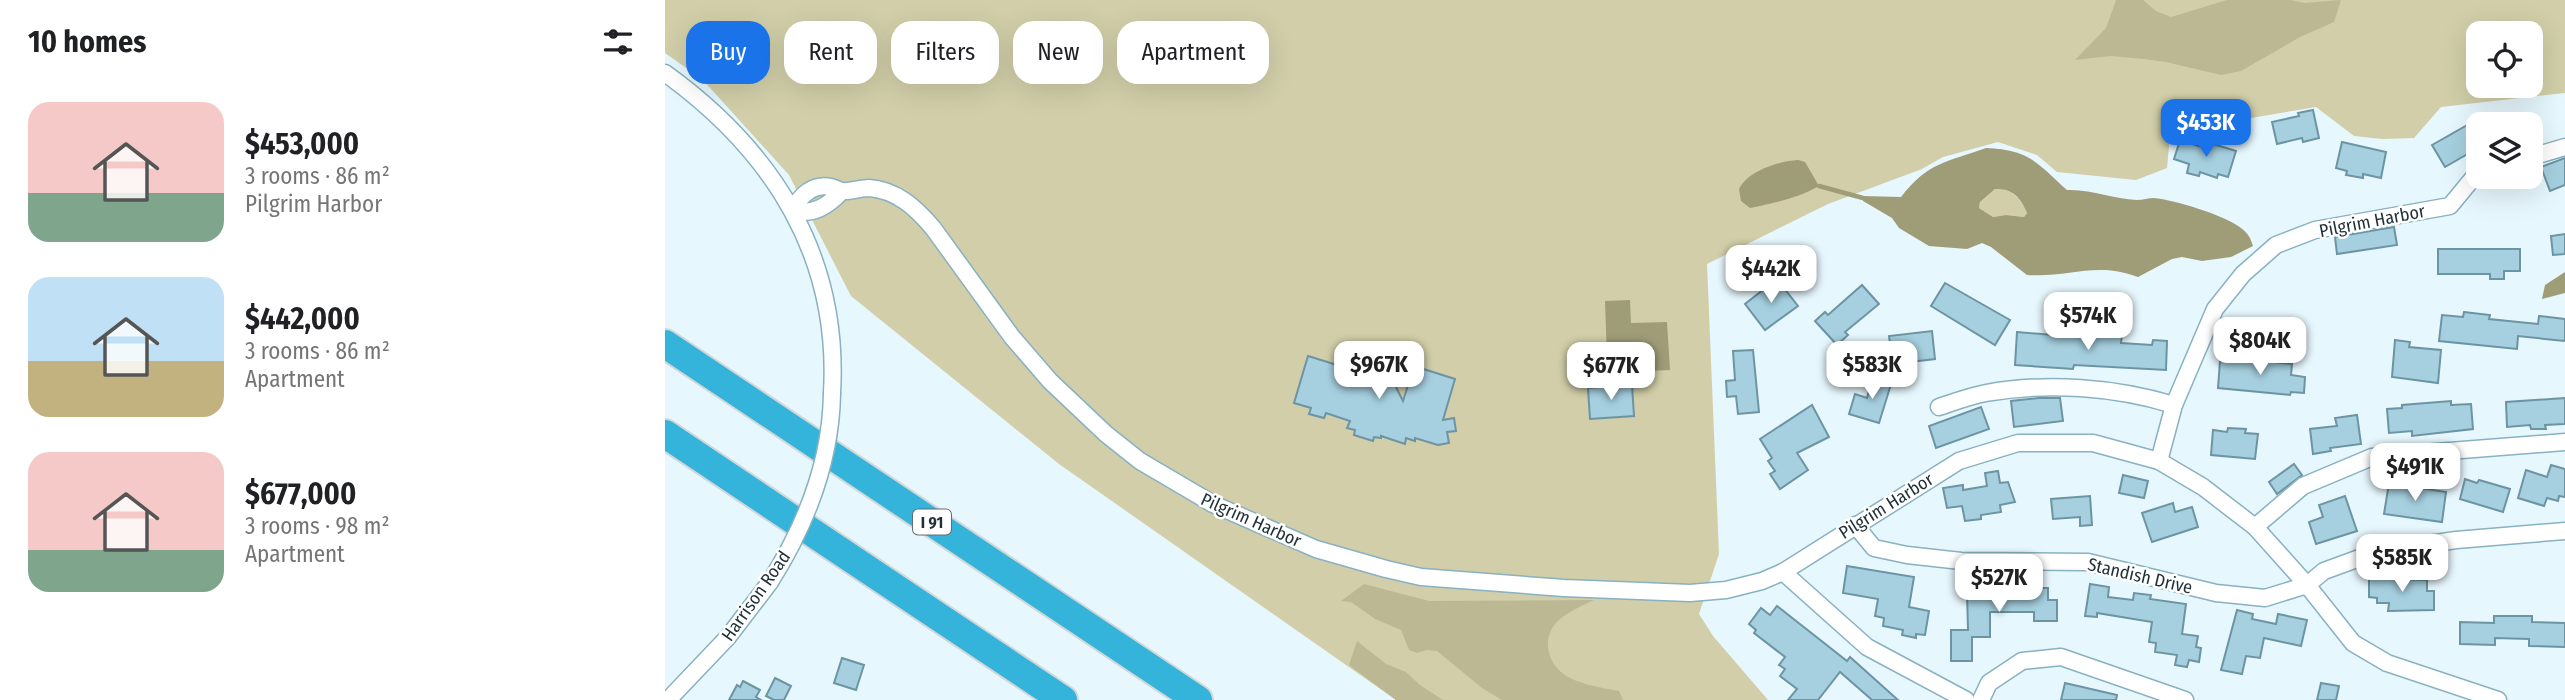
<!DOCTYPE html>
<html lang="en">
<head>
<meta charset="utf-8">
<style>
  :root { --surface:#fff; --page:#f2f2f2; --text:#202124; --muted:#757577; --accent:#1a73e8 }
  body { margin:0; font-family:"Fira Sans Condensed",sans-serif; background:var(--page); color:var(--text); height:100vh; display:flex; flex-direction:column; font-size:26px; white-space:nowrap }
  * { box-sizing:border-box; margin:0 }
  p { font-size:23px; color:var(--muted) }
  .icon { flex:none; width:38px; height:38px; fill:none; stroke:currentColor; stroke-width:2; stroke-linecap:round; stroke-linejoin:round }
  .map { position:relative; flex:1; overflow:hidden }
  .sheet { display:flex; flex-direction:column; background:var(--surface); width:665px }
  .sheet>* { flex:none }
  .banner { position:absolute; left:21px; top:21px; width:665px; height:63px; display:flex; gap:14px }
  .tools { position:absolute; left:1801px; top:21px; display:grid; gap:14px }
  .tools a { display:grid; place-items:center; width:77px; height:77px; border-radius:14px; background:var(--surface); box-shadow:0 7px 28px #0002; font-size:35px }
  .price { position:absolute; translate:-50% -60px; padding:0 16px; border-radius:14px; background:#fff; color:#222; font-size:23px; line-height:46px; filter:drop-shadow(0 2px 4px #0008) }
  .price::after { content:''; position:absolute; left:50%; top:42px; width:21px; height:16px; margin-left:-10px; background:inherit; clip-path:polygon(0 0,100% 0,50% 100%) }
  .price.current { background:var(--accent); color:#fff }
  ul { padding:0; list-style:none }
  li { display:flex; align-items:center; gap:21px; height:175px; padding:0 28px }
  li span { display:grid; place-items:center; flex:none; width:196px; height:140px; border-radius:21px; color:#555 }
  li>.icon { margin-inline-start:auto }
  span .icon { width:84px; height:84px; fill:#fffc; stroke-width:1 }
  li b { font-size:30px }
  h2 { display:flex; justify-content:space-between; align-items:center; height:84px; padding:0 28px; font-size:30px }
  .pill { padding:0 24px; border-radius:21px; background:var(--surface); box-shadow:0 7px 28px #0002; font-size:24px; line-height:63px }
  .pill.current { background:var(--accent); color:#fff }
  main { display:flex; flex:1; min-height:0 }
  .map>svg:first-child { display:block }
  .green { fill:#d1cea9; fill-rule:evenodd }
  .forest { fill:#bcb894 }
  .water { fill:#9f9c78; fill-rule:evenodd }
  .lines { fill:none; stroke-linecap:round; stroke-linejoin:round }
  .stream { stroke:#9f9c78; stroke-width:4.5 }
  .building { fill:#a6d0e0; stroke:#6c94a3; stroke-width:2 }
  .minor-casing { stroke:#88b1c1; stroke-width:19 }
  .motorway-casing { stroke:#d2d6d7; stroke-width:32 }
  .minor { stroke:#fff; stroke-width:16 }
  .motorway { stroke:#35b4db; stroke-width:28 }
  .minor-bridge-casing { stroke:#88b1c1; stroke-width:19; stroke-linecap:butt }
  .minor-bridge { stroke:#fff; stroke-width:16 }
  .labels { text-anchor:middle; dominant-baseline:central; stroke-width:5; stroke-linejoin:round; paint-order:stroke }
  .shield { fill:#fff; stroke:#626e72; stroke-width:2 }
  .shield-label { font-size:16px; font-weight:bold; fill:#1f3036 }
  .street-label { font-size:18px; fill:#1f3036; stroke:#fff }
</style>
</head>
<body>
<main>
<section class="sheet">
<h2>10 homes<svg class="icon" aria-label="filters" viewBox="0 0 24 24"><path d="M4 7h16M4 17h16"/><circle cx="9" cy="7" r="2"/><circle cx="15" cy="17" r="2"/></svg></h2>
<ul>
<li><span style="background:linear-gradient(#f6c9c9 65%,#7fa58c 0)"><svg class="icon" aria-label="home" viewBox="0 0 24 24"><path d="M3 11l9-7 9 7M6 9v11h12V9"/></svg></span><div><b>$453,000</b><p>3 rooms · 86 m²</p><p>Pilgrim Harbor</p></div></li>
<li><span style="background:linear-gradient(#bfe0f5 60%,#c2b280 0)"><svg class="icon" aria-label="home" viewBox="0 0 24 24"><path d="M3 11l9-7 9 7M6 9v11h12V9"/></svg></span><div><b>$442,000</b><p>3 rooms · 86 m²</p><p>Apartment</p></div></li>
<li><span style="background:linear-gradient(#f6c9c9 70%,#7fa58c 0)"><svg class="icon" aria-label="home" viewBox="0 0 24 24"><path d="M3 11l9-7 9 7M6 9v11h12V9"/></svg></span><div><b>$677,000</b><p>3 rooms · 98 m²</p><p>Apartment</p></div></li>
</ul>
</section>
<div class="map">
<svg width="1900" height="700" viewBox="0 0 1900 700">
  <rect width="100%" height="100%" fill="#e7f7fe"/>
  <g class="green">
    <path d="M0,0H1900V93L1776,107L1749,138L1717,139L1689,136L1651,107L1586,118L1506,124L1502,168L1471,180L1392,172L1372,155L1333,142L1278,157L1257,169L1163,204L1042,264L1054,554L1034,614L1048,636L1103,700H731L394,464L186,296L124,175L37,79L0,53ZM1813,33H1866V86H1813Z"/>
    <path d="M1330,189C1348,189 1355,198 1362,213L1359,217L1341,215L1328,217L1314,208L1315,202Z"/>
  </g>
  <g class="forest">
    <path d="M1451,0H1478L1491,11L1506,17L1562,0H1626L1640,3L1676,0L1669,22L1635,37L1576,71L1556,75L1501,62L1479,59L1445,56L1410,60L1441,28Z"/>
    <path d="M699,584L764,601L929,600C918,605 905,611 895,619C874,637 882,666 905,678C919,685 938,688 954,691L958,700H837L817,688L772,651L762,650L752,653L744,650L736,630L710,619L686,602L676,601Z"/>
    <path d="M692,641L721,664L741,672L755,685L778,700H731L684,665Z"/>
  </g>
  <g class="water">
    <path d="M1321,148C1365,150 1371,162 1402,190C1427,189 1448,199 1472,200C1478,200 1483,198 1489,198C1510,200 1559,215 1576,228C1583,233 1586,239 1588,246L1566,257L1537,261L1517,257L1507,259L1473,277C1430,261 1404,278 1362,275L1326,247L1317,243L1302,249L1264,246L1234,228L1227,218L1198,201V196L1236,197C1263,162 1282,162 1321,148ZM1330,189C1348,189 1355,197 1362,213L1359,217L1341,215L1328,217L1314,208L1315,202Z"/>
    <path d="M1133,160L1140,162L1154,186C1133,198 1109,203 1085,208L1076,201L1074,189C1082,171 1114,161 1133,160Z"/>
    <path d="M1900,272V293L1877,299L1880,285Z"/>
    <path d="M965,300L966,323L1002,322L1005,370L982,371L981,357L942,359L940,301Z"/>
  </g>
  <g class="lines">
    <path class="stream" d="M1154,186L1198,198"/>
  </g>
  <g class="building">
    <path d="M1648,110L1654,138L1638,142L1637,138L1612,144L1607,122L1634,116L1633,113Z"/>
    <path d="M1813,119V148L1780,167L1767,145Z"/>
    <path d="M1515,140L1543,149L1545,143L1571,151L1563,177L1553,174L1552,178L1535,172L1534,176L1522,173L1524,164L1509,159Z"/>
    <path d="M1677,142L1721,152L1716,178L1698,174V178L1681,175L1682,171L1671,168Z"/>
    <path d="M1900,158V185L1885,191L1876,167Z"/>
    <path d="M1729,227L1732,245L1672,254L1670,237Z"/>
    <path d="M1900,234V254L1888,255L1886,236Z"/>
    <path d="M1773,249H1855V271H1839V279H1825V274H1773Z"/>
    <path d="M1112,279L1133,306L1100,330L1080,304Z"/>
    <path d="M1280,283L1345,320L1330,345L1266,306Z"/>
    <path d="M1197,285L1214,304L1180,332L1183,335L1172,345L1150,321L1160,312L1163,315Z"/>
    <path d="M1799,312L1825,315L1824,319L1873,324L1874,316L1900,319V339L1899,341L1853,336L1852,349L1774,341L1777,315L1798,317Z"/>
    <path d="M1267,331L1270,359L1228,364L1224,336Z"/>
    <path d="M1352,332L1425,338V333L1457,335L1456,343L1487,345L1488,340L1502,341L1501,370L1409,365L1408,369L1350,365Z"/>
    <path d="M1730,340L1745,342L1744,347L1776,350L1773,383L1727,377Z"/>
    <path d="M1088,350L1094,412L1073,414L1071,396L1062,397L1061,381L1070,380L1068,351Z"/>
    <path d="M643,356L688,370L706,361L720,365L738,401L749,366L790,379L778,420L789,418L791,431L782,432L784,443L773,445L750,438V441L741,438L740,444L716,436V438L709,437L708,441L689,435L690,430L682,428L685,421L661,413L659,418L644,414L646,408L629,403Z"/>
    <path d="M1566,358L1627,364L1626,375L1640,377L1639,393L1626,392L1625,395L1553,388L1555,361L1566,362Z"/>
    <path d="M1208,376L1227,381L1214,423L1184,414L1190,394L1202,398Z"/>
    <path d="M967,385L969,416L925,419L923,388Z"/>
    <path d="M1374,398H1395L1398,421L1349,427L1346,401Z"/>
    <path d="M1900,398V424L1880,425L1881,429H1866L1865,425L1842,427L1841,402Z"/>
    <path d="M1786,401V405L1806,404L1808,429L1747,436V431L1724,433L1722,409L1737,408V405Z"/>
    <path d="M1147,405L1164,437L1132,453L1143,470L1115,489L1105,474L1110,471L1103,461L1107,458L1095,439Z"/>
    <path d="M1316,407L1324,429L1271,448L1264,426Z"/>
    <path d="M1692,415L1696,444L1665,448L1666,451L1648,454L1645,429L1672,426L1670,418Z"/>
    <path d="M1563,428L1581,429L1580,433L1593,434L1590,459L1546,455L1548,430L1562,432Z"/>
    <path d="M1629,464L1637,475L1612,494L1604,482Z"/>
    <path d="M1886,465L1900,469V497L1894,496L1893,501L1882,498L1879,506L1853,498L1861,470L1882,477Z"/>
    <path d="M1333,471L1335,483L1343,482L1350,502L1335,505L1336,512L1316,515V519L1300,521L1297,506L1282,508L1278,488L1298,485V490L1322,486L1320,473Z"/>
    <path d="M1458,475L1483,481L1479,498L1454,493Z"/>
    <path d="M1800,479L1812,483L1814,480L1845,489L1838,512L1795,499Z"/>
    <path d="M1724,483L1781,492L1777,522L1719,514Z"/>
    <path d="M1425,496L1427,525L1415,526V517L1388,519L1386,499Z"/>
    <path d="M1680,496L1692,531L1651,544L1644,522L1658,517L1654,505Z"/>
    <path d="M1508,503L1510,512L1527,507L1533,527L1487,542L1477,513Z"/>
    <path d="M1182,566L1249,577L1244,607L1264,611L1260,635L1251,634V638L1237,635L1238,630L1218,626L1219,618L1210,616L1213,599L1178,593Z"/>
    <path d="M1704,578L1762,580V591H1769V610L1723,611L1724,603H1712V598L1704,597Z"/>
    <path d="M1334,583H1352V588H1383V600H1392V621H1369V612H1325V637H1307V661H1286V630H1303L1302,592H1334Z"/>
    <path d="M1425,584L1444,587L1443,597L1468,600L1469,593L1486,595L1485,599L1521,604L1517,634L1533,636L1531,647L1536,648L1534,662L1524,660L1522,667L1510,665L1512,655L1490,652L1491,643L1484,642L1487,622L1432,613V617L1420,616Z"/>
    <path d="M1112,606L1182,661L1185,657L1233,700H1207L1175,672L1153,700H1123L1132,689L1115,676L1120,669L1114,665L1120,657L1089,633L1091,630L1084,624L1096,608L1105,615Z"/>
    <path d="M1572,610L1588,614L1587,619L1611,624L1613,614L1642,620L1636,646L1599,638L1595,658L1581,656L1577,674L1556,670Z"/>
    <path d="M1829,616H1867V622L1900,623V647L1864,646V639L1830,638V645L1795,644V622L1829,623Z"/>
    <path d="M177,658L199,665L191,690L169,683Z"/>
    <path d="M110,678L126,686L119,700H109L101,696Z"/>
    <path d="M78,681L95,690L91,697L96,700H64L72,685L75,687Z"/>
    <path d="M1400,683L1452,695L1451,700H1396Z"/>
    <path d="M1656,683L1674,686L1671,700H1652Z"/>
  </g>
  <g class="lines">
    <g class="minor-casing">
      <g id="minor">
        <path d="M0,73C108,151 175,256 167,393"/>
        <path d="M1866,157L1900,147"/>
        <path d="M177,191C163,206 149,215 128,211C134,196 148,183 166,187C170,188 173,190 177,191C185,192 195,188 204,188C232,190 251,208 268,228L347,337L385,381L441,434L475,461L548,504L651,549L721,569L756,577L899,588L1025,593L1061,590L1097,581L1118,572L1294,461L1353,443H1428L1494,461L1538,487L1590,527L1642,585L1688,643L1722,663L1833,700"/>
        <path d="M1274,407C1289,402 1305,396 1321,393C1382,382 1450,387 1509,405"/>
        <path d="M1494,461L1509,405L1550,309L1578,274L1611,245L1650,230L1785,206L1813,172"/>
        <path d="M1190,525L1209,548L1242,555L1296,561L1423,562L1551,593L1600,598L1642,585L1659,571L1711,552L1791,540L1900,531"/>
        <path d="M1590,527L1638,486L1707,457L1900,442"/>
        <path d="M1118,572L1202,647L1301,700"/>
        <path d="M3,700L63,637L105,582"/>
        <path d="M1316,700L1324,683L1357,661L1396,657L1520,700"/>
      </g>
    </g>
    <g class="motorway-casing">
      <g id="motorway">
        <path d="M0,344L533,700"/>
        <path d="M0,434L398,700"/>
      </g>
    </g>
    <use href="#minor" class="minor"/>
    <use href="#motorway" class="motorway"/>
    <g class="minor-bridge-casing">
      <path id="minor-bridge" d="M105,582C141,525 166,461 167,393"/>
    </g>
    <use href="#minor-bridge" class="minor-bridge"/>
  </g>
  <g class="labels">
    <rect class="shield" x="248" y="509.5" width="38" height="25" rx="5"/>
    <g class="shield-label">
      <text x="267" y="522">I 91</text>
    </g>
    <g class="street-label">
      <text transform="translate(1707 221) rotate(-11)">Pilgrim Harbor</text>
      <text transform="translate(1221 506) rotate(-32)">Pilgrim Harbor</text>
      <text transform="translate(586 520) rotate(24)">Pilgrim Harbor</text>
      <text transform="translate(1475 576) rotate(13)">Standish Drive</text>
      <text transform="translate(91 596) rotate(-55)">Harrison Road</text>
    </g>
  </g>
</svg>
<div class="tools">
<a><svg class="icon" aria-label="locate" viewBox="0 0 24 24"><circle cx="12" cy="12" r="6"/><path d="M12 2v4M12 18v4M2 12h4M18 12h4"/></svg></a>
<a><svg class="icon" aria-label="layers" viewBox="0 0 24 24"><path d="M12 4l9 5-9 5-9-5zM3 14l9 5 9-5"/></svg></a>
</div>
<b class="price current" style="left:1541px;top:159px">$453K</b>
<b class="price" style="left:1106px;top:305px">$442K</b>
<b class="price" style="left:1423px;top:352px">$574K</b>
<b class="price" style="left:1595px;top:377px">$804K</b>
<b class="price" style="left:714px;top:401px">$967K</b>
<b class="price" style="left:1207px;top:401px">$583K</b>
<b class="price" style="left:946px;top:402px">$677K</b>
<b class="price" style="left:1750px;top:503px">$491K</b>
<b class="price" style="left:1737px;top:594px">$585K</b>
<b class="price" style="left:1334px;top:614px">$527K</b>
<div class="banner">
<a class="pill current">Buy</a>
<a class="pill">Rent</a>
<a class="pill">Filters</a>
<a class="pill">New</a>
<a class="pill">Apartment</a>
</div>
</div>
</main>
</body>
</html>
